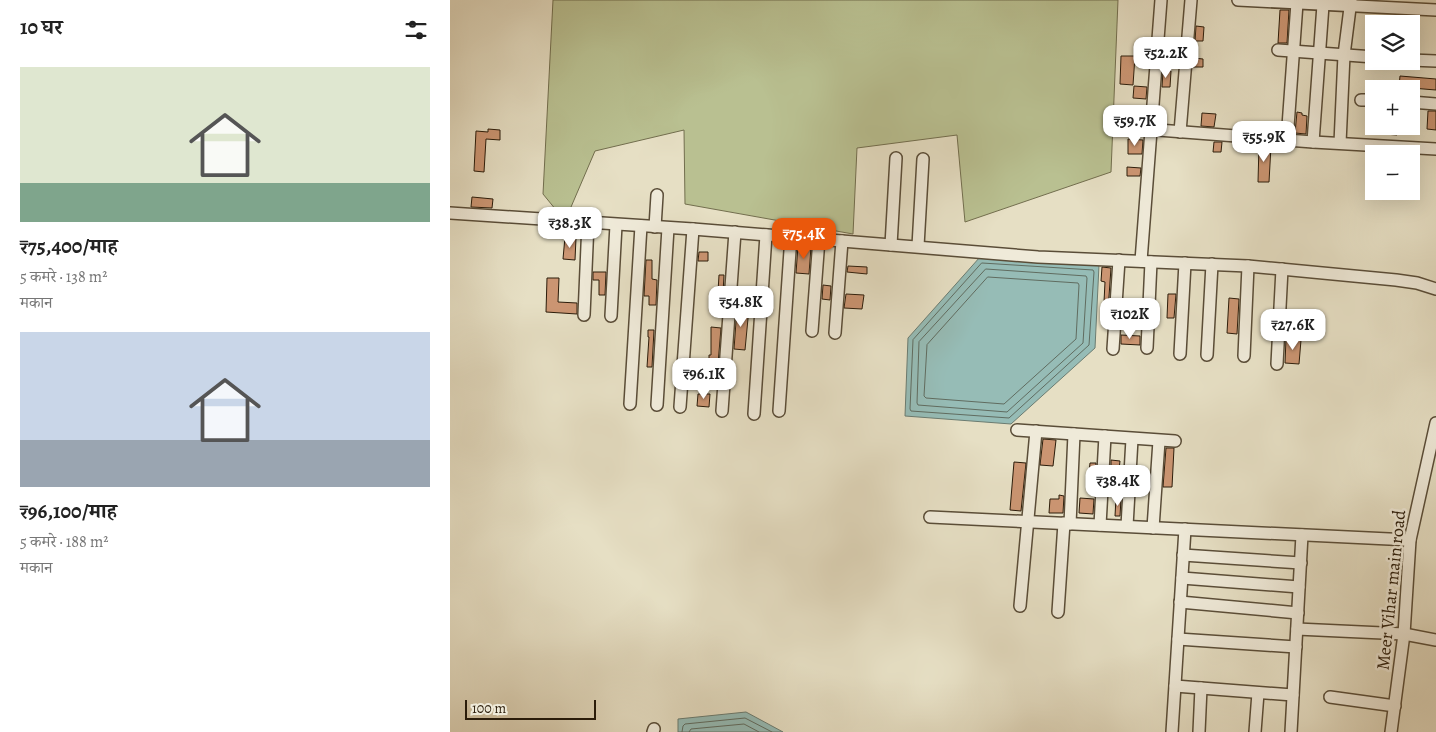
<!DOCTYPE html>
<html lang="hi">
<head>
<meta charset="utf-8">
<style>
  :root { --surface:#fff; --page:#f2f2f2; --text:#222; --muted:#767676; --accent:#ea580c }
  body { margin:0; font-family:Alegreya,"Noto Serif Devanagari",serif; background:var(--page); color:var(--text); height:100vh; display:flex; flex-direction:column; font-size:19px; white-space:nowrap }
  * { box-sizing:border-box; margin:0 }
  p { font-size:16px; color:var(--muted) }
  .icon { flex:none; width:28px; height:28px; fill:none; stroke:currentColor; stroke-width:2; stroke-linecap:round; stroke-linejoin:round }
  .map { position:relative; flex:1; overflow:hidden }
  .sheet { display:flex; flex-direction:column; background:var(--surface); width:450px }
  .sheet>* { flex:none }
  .tools { position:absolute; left:915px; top:15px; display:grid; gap:10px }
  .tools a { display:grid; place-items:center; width:55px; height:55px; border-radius:0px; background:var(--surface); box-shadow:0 5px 20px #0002; font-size:25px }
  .scale { position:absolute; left:15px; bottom:12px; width:131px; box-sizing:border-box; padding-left:5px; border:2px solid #2b1c0a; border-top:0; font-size:14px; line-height:18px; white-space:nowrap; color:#2b1c0a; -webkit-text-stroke:4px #efead9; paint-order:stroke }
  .price { position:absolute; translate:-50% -42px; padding:0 11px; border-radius:10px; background:#fff; color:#222; font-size:16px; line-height:32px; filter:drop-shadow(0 1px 2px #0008) }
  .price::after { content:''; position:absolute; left:50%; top:30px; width:15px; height:11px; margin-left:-8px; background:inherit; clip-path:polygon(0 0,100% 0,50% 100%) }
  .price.on { background:var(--accent); color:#fff }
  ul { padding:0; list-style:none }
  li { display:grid; align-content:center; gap:10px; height:265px; padding:0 20px }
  li span { display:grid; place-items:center; height:155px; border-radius:0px; color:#555 }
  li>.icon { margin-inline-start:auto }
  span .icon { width:90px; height:90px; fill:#fffc; stroke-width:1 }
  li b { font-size:21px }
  h2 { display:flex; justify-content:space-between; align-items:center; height:60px; padding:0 20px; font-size:21px }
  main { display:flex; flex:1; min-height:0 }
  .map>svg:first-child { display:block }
  .green { fill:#b9c091; stroke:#726e4e }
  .water { fill:#96bcb6; stroke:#6b7c71 }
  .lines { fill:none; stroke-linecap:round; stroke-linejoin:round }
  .shore { stroke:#606c60; stroke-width:1 }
  .building { fill:#cb9572; stroke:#2b1c0a }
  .minor-casing { stroke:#5a4d38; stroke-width:14 }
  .minor { stroke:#efead9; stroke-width:11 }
  .labels { text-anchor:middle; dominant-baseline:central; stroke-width:5; stroke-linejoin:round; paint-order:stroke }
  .street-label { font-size:18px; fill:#2b1c0a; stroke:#efead9 }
</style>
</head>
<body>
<main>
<section class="sheet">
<h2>10 घर<svg class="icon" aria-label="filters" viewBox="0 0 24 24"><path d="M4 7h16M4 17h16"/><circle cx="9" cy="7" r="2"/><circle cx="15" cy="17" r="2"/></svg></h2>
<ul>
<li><span style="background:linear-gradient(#dfe7d0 75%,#7fa58c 0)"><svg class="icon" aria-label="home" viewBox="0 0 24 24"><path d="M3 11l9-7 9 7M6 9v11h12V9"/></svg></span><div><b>₹75,400/माह</b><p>5 कमरे · 138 m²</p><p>मकान</p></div></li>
<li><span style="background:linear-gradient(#c9d6e8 70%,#9aa5b1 0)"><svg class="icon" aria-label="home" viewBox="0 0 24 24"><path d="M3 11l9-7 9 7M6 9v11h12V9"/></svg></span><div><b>₹96,100/माह</b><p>5 कमरे · 188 m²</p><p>मकान</p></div></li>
</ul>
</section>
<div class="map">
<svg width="986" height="732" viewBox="0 0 986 732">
  <rect width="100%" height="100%" fill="#e6dfc4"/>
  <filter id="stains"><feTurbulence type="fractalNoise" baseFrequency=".004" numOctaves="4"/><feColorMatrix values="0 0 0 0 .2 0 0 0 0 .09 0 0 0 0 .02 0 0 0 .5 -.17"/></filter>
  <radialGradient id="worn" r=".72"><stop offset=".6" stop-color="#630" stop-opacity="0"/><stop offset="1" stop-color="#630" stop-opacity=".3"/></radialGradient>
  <path class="green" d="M103,0H668L661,172L515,222L507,135L407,148L403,234L235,204L234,130L145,151L115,221L93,194Z"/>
  <g class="water">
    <path d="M530,257L649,265L645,348L561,424L455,416L458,338Z"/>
    <path d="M296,712L333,732H228V719Z"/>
  </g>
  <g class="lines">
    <g class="shore">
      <path d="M532,263L643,270L644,272L639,345L559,418L461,411L460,409L463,340Z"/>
      <path d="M536,269L636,276L637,278L633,343L557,412L468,405L467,403L469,342Z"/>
      <path d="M538,277L628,283L629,285L626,339L554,404L476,398L474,396L477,345Z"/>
      <path d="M232,732L233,726L235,724L295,718L322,732"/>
      <path d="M239,732L241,729L294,724L309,732"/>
    </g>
  </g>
  <g class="building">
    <path d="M830,10H839L837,43H828Z"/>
    <path d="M746,26L754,27L753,41H745Z"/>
    <path d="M671,56H685L683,85L670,84Z"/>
    <path d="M744,58L753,59V67H743Z"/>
    <path d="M713,71H721L720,87H712Z"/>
    <path d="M950,76L986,79V90L949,87Z"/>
    <path d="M684,86L697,87L696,99L683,98Z"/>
    <path d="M978,111H986V130L977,129Z"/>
    <path d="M847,112L852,113V115L857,116L856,134L845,133Z"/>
    <path d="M752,113L766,114L764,127L751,126Z"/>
    <path d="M935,126H947V135L934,134Z"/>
    <path d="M38,129L50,130V140L36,139L34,172L24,171L26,131L38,132Z"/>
    <path d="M678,139L693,140L692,154H678Z"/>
    <path d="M764,142H772L771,152H763Z"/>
    <path d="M809,145L821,146L819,182H808Z"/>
    <path d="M677,167L691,168L690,176H677Z"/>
    <path d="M22,197L43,199L42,208L21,207Z"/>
    <path d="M115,237L126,238L125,260L113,259Z"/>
    <path d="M348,246L361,247L359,274L346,273Z"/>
    <path d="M249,252H258V261H248Z"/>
    <path d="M196,260H202V279L207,280L206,305H199V296H194Z"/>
    <path d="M398,266L417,267V274L397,272Z"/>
    <path d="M652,267L661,268L657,325L653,324L655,302H654L655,282L651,281Z"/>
    <path d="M143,272H156L155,295H149V280H143Z"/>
    <path d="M269,275H274L273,293L268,292Z"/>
    <path d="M97,278H109L108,302L127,303V314L96,312Z"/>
    <path d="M373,285L381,286L380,300L372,299Z"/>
    <path d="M396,294L414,295L412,309L394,308Z"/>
    <path d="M718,294H726L724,318H717Z"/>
    <path d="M779,298L789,299L787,334L777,333Z"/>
    <path d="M287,308H299L295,350L284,349Z"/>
    <path d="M261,327L271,328L268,364H259V355H261Z"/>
    <path d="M198,330H204L202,367H197L199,337H198Z"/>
    <path d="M671,335L690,336V345L671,344Z"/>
    <path d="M836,339L851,340L849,364L835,363Z"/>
    <path d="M248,394H260L259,407L247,406Z"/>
    <path d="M593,439L606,440L603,466L590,465Z"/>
    <path d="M716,448H724L722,487H713Z"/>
    <path d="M661,460L670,461L669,470H661Z"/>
    <path d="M564,462L576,463L571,511L560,510Z"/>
    <path d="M640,463H646L645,483L638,482Z"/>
    <path d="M609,495L614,496L613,513H599L600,499H609Z"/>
    <path d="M630,498L644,499L643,514L629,513Z"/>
    <path d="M666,498L671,499L670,516H665Z"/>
  </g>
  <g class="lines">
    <g class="minor-casing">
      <g id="minor">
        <path d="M788,0L986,10"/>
        <path d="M828,50L924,57"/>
        <path d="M961,60L986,61"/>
        <path d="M911,100H924"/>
        <path d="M961,102L986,104"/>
        <path d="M682,128L863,142L986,149"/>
        <path d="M730,132L741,0"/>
        <path d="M837,140L847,3"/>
        <path d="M863,142L873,5"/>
        <path d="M890,143L894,55L901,0"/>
        <path d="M0,213L243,229L588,257L798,266L946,280L967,283L986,289"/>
        <path d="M205,227L207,195"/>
        <path d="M441,245L446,158"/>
        <path d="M468,246L473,159"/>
        <path d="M691,261L711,0"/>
        <path d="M134,315L138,223"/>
        <path d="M161,316L166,225"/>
        <path d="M362,331L369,239"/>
        <path d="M385,333L392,241"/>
        <path d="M697,348L701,262"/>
        <path d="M663,349L669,260"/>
        <path d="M730,354L735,263"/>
        <path d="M757,355L762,264"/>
        <path d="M794,356L798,266"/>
        <path d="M827,364L832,269"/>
        <path d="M180,404L191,226"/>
        <path d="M207,405L218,228"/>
        <path d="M230,407L243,229"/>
        <path d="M272,411L285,232"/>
        <path d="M329,411L341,236"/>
        <path d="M304,414L316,235"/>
        <path d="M567,430L725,441"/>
        <path d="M480,517L960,540"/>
        <path d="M620,524L624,434"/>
        <path d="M650,525L655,436"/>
        <path d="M677,526L682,439"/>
        <path d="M703,528L709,441"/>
        <path d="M733,555L851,563"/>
        <path d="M732,578L849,587"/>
        <path d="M730,602L848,613"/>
        <path d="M570,606L586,431"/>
        <path d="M608,612L614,523"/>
        <path d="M847,629L954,634L986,640"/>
        <path d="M728,639L846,647"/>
        <path d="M725,686L843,695"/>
        <path d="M880,697L945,706"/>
        <path d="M203,732L204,729"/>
        <path d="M722,732L735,529"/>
        <path d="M749,732L751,688"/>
        <path d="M805,732L808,693"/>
        <path d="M841,732L852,535"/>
        <path d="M941,732L954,634L960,540L986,423"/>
      </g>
    </g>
    <use href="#minor" class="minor"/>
  </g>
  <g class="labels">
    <g class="street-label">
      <text transform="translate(941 590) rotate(-84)">Meer Vihar main road</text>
    </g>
  </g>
  <rect width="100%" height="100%" filter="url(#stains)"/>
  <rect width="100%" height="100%" fill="url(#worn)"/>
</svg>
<div class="tools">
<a><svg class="icon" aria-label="layers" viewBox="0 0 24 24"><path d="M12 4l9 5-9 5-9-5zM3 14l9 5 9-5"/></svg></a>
<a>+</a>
<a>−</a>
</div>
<div class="scale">100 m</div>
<b class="price" style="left:716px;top:79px">₹52.2K</b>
<b class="price" style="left:685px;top:147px">₹59.7K</b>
<b class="price" style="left:814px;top:163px">₹55.9K</b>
<b class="price" style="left:120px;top:249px">₹38.3K</b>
<b class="price on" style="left:354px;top:260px">₹75.4K</b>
<b class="price" style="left:291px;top:328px">₹54.8K</b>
<b class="price" style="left:680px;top:340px">₹102K</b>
<b class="price" style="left:843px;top:351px">₹27.6K</b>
<b class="price" style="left:254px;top:400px">₹96.1K</b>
<b class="price" style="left:668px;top:507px">₹38.4K</b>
</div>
</main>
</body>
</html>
